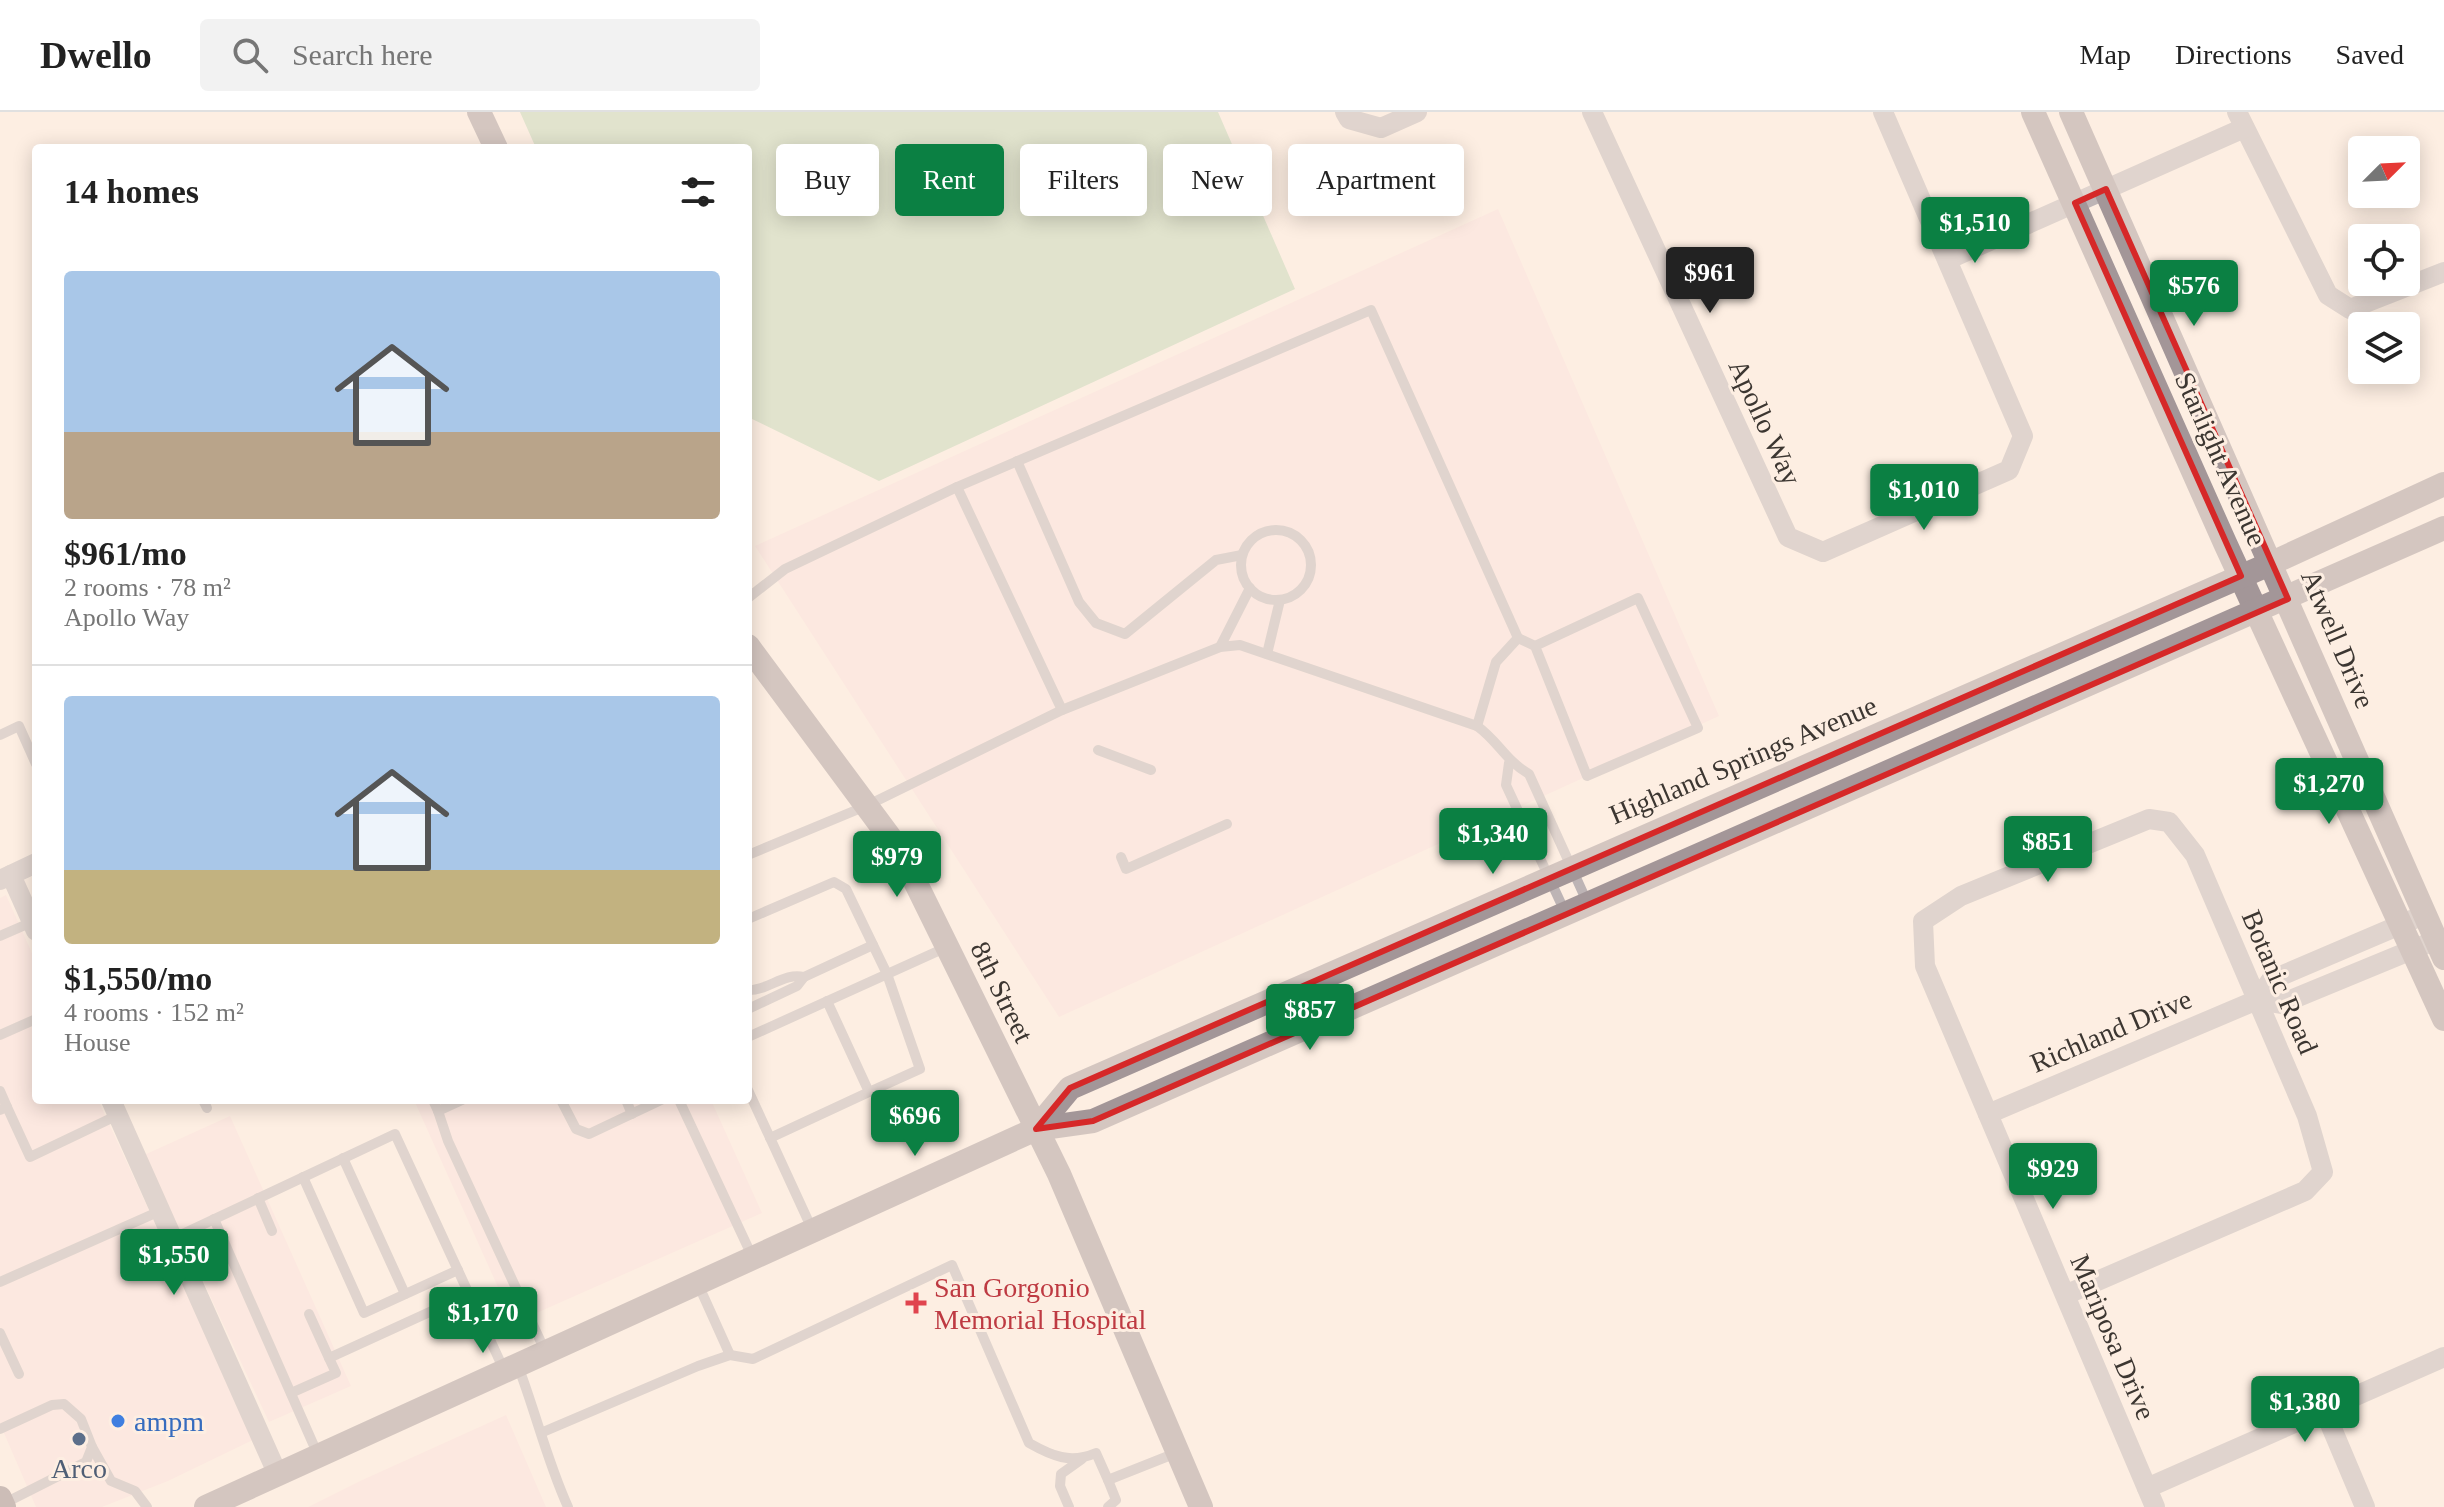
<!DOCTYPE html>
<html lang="en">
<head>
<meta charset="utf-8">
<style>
  :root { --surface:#fff; --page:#f2f2f2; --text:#222; --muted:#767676; --line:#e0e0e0; --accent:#0b8043 }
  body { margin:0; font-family:"Times New Roman",serif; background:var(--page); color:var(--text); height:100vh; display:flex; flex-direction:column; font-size:30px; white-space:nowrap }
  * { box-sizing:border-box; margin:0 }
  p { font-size:26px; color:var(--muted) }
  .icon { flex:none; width:44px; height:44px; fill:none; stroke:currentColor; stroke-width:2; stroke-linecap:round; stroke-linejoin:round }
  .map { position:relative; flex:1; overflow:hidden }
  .sheet { position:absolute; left:32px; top:32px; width:720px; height:960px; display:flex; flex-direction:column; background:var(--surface); border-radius:8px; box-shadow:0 4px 20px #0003 }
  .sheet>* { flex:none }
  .top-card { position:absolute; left:776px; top:32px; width:760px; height:72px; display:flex; gap:16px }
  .needle { width:52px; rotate:66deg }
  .fabs { position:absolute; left:2348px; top:24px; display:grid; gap:16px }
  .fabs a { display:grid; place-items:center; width:72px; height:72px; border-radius:8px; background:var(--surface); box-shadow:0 4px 20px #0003; font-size:40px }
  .price { position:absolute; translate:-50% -68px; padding:0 18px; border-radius:8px; background:var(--accent); color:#fff; font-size:26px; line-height:52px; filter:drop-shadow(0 2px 4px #0008) }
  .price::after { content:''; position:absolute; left:50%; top:48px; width:24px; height:18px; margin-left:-12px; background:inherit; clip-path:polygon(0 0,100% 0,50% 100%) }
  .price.selected { background:#222; color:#fff }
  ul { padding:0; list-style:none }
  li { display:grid; align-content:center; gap:16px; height:424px; padding:0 32px }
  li+li { border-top:2px solid var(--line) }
  li span { display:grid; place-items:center; height:248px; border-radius:8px; color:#555 }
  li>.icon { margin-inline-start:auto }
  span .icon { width:144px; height:144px; fill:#fffc; stroke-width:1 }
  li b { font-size:34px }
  h2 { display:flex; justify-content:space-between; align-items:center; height:96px; padding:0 32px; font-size:34px }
  .pill { padding:0 28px; border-radius:8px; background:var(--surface); box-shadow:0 4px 20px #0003; font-size:28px; line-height:72px }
  .pill.selected { background:var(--accent); color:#fff }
  header { display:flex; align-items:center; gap:48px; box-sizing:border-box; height:112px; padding:0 40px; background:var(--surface); border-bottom:2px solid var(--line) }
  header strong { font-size:38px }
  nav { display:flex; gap:44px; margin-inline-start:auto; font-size:28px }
  .search { width:560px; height:72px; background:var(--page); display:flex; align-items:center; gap:20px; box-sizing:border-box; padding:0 28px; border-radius:8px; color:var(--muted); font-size:30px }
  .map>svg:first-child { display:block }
  .commercial { fill:#fbe0dd }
  .green { fill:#bed4b4 }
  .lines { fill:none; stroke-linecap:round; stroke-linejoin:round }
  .lane { stroke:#bdb4b5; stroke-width:10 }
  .street { stroke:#bdb4b5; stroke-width:20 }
  .secondary { stroke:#a39698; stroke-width:24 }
  .primary { stroke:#908083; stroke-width:24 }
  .marked { fill:none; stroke:#d62828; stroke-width:6; stroke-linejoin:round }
  .health-dot { fill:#e0444e; stroke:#fdeee2; stroke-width:3 }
  .shop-dot { fill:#3f7fe0; stroke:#fdeee2; stroke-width:3 }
  .service-dot { fill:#5c6f8a; stroke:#fdeee2; stroke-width:3 }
  .labels { text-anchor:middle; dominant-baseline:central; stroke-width:6; stroke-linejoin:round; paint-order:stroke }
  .street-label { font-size:28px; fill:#3c3631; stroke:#fdeee2 }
  .health-label { font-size:28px; fill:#be3a42; stroke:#fdeee2; text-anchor:start }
  .shop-label { font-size:28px; fill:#366cbe; stroke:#fdeee2; text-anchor:start }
  .service-label { font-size:28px; fill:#4e5e75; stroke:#fdeee2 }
</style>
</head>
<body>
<header>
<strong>Dwello</strong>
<div class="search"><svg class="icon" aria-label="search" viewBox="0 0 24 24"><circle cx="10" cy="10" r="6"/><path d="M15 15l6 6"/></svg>Search here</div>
<nav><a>Map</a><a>Directions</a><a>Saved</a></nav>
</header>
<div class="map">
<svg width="2444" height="1395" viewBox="0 0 2444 1395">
  <rect width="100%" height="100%" fill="#fdeee2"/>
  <g class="commercial">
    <path d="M1498,97L1719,604L1059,905L755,434Z"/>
    <path d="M6,783L36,850V988H98L255,1327L168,1369L102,1395H36L0,1312V786Z"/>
    <path d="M414,988H711L762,1101L514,1211Z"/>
    <path d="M230,1004L351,1274L269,1310L144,1043Z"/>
    <path d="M506,1303L546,1395H308L360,1369Z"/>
  </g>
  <path class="green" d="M520,0H1218L1295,177L879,369L748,305V36H536Z"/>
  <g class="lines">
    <g class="lane">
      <path d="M1017,349L1079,490L1096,511L1125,522L1216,448L1242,443"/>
      <path d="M957,375L1371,198L1518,526L1496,550L1477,614"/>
      <circle cx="1276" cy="453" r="35"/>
      <path d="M748,486L785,457L957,375L1062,598"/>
      <path d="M1518,526L1535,534L1587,664L1698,616L1638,486L1535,534"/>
      <path d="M1220,535L1250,476"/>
      <path d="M1267,542L1280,488"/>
      <path d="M0,623L19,614L36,652"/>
      <path d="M1098,638L1151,658"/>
      <path d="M1509,651L1506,673L1565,800"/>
      <path d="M748,743L866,694L1062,598L1220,535L1240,533L1477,614C1498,629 1506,649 1529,662L1588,792"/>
      <path d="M1121,745L1126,757L1227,712"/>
      <path d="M748,807L834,770L846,777L887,862L920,957L869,980"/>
      <path d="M0,824L32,810"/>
      <path d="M748,878C768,879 784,860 804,865L873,833"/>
      <path d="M748,897L797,874L804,865"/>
      <path d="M0,923L36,907"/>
      <path d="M748,925L947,835"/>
      <path d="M748,978L812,1117"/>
      <path d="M0,979L7,995"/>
      <path d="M203,988L207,996"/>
      <path d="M433,988L438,999L462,988"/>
      <path d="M561,988L576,1017L589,1022L661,988"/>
      <path d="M626,988L632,1002"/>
      <path d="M679,988L752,1144"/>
      <path d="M0,998L7,995L30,1045L118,1003"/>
      <path d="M438,999L448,1029L546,1241"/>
      <path d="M770,1026L869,980L827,889"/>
      <path d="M343,1046L405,1182"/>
      <path d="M303,1065L364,1201L458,1158"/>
      <path d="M258,1086L272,1119"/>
      <path d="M214,1107L318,1343"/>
      <path d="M172,1127L395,1022L504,1258"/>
      <path d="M0,1170L160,1099"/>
      <path d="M698,1172L730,1243"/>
      <path d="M309,1202L329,1246"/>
      <path d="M0,1221L19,1262"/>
      <path d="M518,1254C536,1301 547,1349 568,1395"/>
      <path d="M291,1281L336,1261L329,1246L469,1182"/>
      <path d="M0,1317L52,1293L64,1292L81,1307L92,1335L86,1350L3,1392"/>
      <path d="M543,1320L698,1254L730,1243L753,1247L952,1153L1029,1331C1052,1344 1070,1352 1096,1341L1108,1368L1176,1341"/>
      <path d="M92,1335L111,1369L135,1379L147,1395"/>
      <path d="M1108,1368L1116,1388L1108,1395"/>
      <path d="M1069,1395L1060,1374L1061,1362L1082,1347"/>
    </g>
    <g class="street">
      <path d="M1345,0L1349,7L1381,16L1417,0"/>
      <path d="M1592,0L1788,425L1823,440L2009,358L2023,324L1883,0"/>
      <path d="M2237,0L2328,183L2350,197L2444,160"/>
      <path d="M1949,147L2244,16"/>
      <path d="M11,763L36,819"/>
      <path d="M0,768L36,751"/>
      <path d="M2257,888L2271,868L2414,807"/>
      <path d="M111,988L278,1363"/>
      <path d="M1988,1002L2257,888L2281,892L2436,828"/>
      <path d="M2065,1183L2305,1079L2323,1060L2307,1004L2195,743L2169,710L2149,707L1961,784L1923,809L1925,854L2155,1395"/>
      <path d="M2325,1300L2365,1395"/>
      <path d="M2147,1376L2444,1245"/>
    </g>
    <g class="secondary">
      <path d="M479,0L496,36"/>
      <path d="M2033,0L2225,431L2444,907"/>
      <path d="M2071,0L2444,846"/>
      <path d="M748,534L900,739L1059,1062L1201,1395"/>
      <path d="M1036,1017L1070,976L2272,451L2444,372"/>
      <path d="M206,1395L1036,1017L1093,1009L2444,416"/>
    </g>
    <path class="primary" d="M0,1386L4,1395"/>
  </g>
  <path d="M0 0H2444V1395H0ZM2106,77L2288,487L1093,1009L1036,1017L1070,976L2241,464L2075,91Z" fill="#fdeee2" fill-opacity=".55" fill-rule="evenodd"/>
  <path class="marked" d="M2106,77L2288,487L1093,1009L1036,1017L1070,976L2241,464L2075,91Z"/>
  <path class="health-dot" d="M912 1179h8v8h8v8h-8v8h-8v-8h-8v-8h8z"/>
  <circle class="shop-dot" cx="118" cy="1309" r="8"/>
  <circle class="service-dot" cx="79" cy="1327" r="8"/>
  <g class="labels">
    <g class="street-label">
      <text transform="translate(1765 310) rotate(65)">Apollo Way</text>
      <text transform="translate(2221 347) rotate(66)">Starlight Avenue</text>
      <text transform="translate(2338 527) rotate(67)">Atwell Drive</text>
      <text transform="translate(1743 648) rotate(-23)">Highland Springs Avenue</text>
      <text transform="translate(2280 870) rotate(67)">Botanic Road</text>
      <text transform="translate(1002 880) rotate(64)">8th Street</text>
      <text transform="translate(2111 919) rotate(-23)">Richland Drive</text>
      <text transform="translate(2113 1225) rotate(67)">Mariposa Drive</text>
    </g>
    <g class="health-label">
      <text x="934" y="1175">San Gorgonio<tspan x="934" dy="32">Memorial Hospital</tspan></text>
    </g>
    <g class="shop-label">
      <text x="134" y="1309">ampm</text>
    </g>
    <g class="service-label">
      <text x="79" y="1356">Arco</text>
    </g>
  </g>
</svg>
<div class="fabs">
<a><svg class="needle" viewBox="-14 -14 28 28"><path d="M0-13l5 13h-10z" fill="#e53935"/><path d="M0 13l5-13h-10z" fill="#767676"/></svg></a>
<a><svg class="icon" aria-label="locate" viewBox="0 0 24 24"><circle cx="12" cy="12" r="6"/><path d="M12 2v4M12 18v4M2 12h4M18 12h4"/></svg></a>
<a><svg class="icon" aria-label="layers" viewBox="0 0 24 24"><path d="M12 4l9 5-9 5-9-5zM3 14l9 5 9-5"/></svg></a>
</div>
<b class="price" style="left:1975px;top:153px">$1,510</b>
<b class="price selected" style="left:1710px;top:203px">$961</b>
<b class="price" style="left:2194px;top:216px">$576</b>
<b class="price" style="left:1924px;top:420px">$1,010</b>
<b class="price" style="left:2329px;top:714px">$1,270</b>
<b class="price" style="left:1493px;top:764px">$1,340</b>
<b class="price" style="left:2048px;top:772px">$851</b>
<b class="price" style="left:897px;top:787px">$979</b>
<b class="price" style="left:1310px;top:940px">$857</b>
<b class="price" style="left:915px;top:1046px">$696</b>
<b class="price" style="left:2053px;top:1099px">$929</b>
<b class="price" style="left:174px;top:1185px">$1,550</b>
<b class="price" style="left:483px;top:1243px">$1,170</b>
<b class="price" style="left:2305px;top:1332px">$1,380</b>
<div class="top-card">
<a class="pill">Buy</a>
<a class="pill selected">Rent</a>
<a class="pill">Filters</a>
<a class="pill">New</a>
<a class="pill">Apartment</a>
</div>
<section class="sheet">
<h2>14 homes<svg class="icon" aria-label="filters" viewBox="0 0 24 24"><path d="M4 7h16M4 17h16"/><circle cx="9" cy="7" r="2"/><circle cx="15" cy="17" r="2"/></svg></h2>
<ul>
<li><span style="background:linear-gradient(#a9c7e8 65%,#b9a48a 0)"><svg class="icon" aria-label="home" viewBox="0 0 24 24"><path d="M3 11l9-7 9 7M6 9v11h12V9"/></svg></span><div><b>$961/mo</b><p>2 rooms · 78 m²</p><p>Apollo Way</p></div></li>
<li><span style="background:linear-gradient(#a9c7e8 70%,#c2b280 0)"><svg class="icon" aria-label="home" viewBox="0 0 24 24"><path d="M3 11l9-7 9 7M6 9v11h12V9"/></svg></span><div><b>$1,550/mo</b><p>4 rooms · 152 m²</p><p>House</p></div></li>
</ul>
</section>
</div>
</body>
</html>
